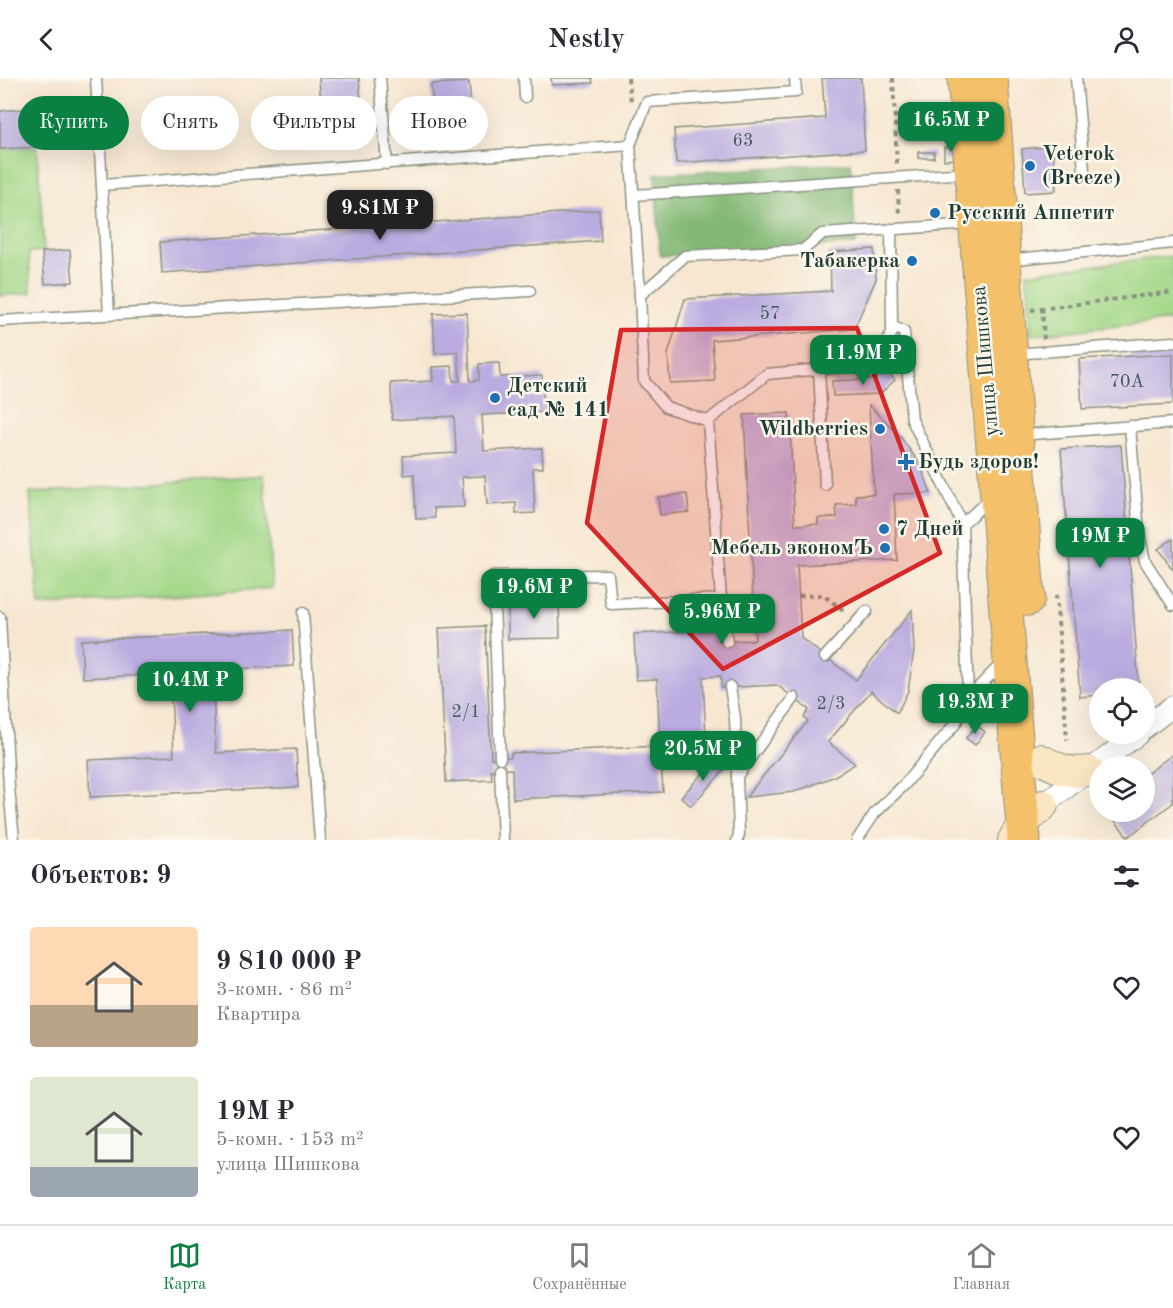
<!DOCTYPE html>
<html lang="ru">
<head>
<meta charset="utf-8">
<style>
  :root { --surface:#fff; --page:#f2f2f3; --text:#2b2b33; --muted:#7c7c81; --line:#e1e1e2; --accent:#0b8043 }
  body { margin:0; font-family:"Old Standard TT",serif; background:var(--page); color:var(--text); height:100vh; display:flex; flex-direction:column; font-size:22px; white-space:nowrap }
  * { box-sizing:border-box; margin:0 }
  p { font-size:20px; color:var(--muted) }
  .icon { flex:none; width:33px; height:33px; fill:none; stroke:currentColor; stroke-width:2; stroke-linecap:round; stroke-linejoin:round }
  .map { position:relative; height:762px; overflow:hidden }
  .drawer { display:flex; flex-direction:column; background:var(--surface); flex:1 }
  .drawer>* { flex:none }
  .banner { position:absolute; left:18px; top:18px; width:600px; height:54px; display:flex; gap:12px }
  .buttons { position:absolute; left:1089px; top:600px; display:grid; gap:12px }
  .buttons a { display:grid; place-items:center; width:66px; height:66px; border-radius:50%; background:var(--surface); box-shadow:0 6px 24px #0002; font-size:30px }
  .price { position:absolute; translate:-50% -51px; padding:0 14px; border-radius:12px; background:var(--accent); color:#fff; font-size:20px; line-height:39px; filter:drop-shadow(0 2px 3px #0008) }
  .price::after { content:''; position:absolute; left:50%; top:36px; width:18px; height:14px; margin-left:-9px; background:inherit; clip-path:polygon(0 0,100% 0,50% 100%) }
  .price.selected { background:#222; color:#fff }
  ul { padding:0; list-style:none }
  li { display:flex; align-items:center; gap:18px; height:150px; padding:0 30px }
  li span { display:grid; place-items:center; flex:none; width:168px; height:120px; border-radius:6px; color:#555 }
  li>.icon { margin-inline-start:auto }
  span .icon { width:72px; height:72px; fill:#fffc; stroke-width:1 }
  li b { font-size:26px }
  h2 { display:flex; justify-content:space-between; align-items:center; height:72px; padding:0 30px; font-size:26px }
  .chip { padding:0 21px; border-radius:27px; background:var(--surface); box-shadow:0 6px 24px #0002; font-size:21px; line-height:54px }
  .chip.selected { background:var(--accent); color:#fff }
  header { display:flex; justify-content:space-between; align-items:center; height:78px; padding:0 30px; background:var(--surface); font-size:27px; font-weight:600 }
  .menu { display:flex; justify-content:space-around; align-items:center; height:84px; border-top:2px solid var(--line); background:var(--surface); font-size:16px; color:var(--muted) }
  .menu a { display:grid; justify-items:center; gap:3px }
  .menu .selected { color:var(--accent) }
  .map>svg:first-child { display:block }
  .green { fill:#a3d787; stroke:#618a5e; stroke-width:1.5 }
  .forest { fill:#82b874; stroke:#507a54; stroke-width:1.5 }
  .building { fill:#baace0 }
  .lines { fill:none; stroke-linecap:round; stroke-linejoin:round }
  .lane-casing { stroke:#8b9282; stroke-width:13 }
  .street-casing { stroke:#8b9282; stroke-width:23 }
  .secondary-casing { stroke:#8b9282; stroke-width:32 }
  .primary-casing { stroke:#8b9282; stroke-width:35 }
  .path { stroke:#8b9282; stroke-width:4; stroke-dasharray:4.5 4.5; stroke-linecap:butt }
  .lane { stroke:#fff; stroke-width:10 }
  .street { stroke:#fff; stroke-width:21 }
  .secondary { stroke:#fbe6c3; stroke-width:30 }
  .primary { stroke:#f4c16a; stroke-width:33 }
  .marked { fill:#d62828; fill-opacity:0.2; stroke:#d62828; stroke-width:4.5; stroke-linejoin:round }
  .poi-dot { fill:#1f6fb2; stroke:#fbf7ec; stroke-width:2 }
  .labels { text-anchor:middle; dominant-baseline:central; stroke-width:5; stroke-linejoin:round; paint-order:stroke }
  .number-label { font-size:18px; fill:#46595f }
  .poi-label { font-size:21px; font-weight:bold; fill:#1f3d34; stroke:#fbf7ec; text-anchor:start }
  .street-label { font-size:21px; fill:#1f3d34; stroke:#fbf7ec }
</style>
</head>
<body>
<header><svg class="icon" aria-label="back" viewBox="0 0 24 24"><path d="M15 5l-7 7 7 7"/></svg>Nestly<svg class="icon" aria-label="person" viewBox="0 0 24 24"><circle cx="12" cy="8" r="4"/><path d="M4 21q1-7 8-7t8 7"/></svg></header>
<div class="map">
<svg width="1173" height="762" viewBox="0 0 1173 762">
  <rect width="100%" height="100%" fill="#fbf7ec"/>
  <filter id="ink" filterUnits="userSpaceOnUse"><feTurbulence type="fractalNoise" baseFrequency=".0167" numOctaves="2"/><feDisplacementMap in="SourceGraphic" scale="12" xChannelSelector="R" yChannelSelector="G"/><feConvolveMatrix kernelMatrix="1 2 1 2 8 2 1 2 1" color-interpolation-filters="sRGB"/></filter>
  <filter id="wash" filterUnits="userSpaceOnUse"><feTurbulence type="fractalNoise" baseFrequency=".008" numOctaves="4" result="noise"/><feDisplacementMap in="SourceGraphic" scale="24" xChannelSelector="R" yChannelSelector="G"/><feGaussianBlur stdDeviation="1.35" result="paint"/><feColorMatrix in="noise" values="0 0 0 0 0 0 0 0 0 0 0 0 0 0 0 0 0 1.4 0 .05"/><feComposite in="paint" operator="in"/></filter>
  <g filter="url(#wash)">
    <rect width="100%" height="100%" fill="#f7e7d1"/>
    <g class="green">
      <path d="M37,69L44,173L29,174L31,215L0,218V71Z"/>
      <path d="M1173,178V242L1031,257L1027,195Z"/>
      <path d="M264,397L272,510L39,528L30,415Z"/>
    </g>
    <path class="forest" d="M851,85L856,166L660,178L655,96Z"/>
    <g id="blocks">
      <g class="building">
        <path d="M319,0H359L361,22L321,25Z"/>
        <path d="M551,0H592L593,5L552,7Z"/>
        <path d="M822,0H861L865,72L676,85L674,51L825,40Z"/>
        <path d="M469,4L472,42L434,45L431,6Z"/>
        <path d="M35,30L37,69L0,71V33Z"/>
        <path d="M1053,68L1056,113L1025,115L1022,71Z"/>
        <path d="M944,69H958V81L944,82Z"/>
        <rect x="918" y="74" width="16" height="6"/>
        <path d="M599,132L601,163L162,195L160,164Z"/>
        <path d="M874,171L876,201L854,251L712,262L715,303L670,305L668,276L685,221L831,213L830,174Z"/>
        <path d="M70,172L73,204L45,206L42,174Z"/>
        <path d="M467,235L470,303L479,302V286L499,285L500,299L542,297L544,334L482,337L484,373L542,370L543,390H533L535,435L516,436V425L487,427L485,398L462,399L464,429L434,430L435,440L416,441L414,396L404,397L403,378L456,375L454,338L392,342L391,305L433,303L432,289L452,288L453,303H460L458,274L435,276L433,236Z"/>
        <path d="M1173,276V326L1082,331L1079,281Z"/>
        <path d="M886,292L895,302L880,316L833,318L832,303L875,301Z"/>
        <path d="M869,327L899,357L920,386L931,415L894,416L897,482L797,487L801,560L856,602L912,532L914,572L908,613L897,635L871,613L828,664L855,686L833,699L794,714L746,719L808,643L804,639L809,632L777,607L721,610V598L703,599L707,680L661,682L663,714L513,721L512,691L491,692L492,702L446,704L439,550L485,548L491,680L511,679V675L660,668L657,601L636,602L634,556L719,552V564L755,562L744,337L789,335L795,447L818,446V440L837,439L836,427L856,426V417L874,416Z"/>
        <path d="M1121,367L1139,610H1100V617L1080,619L1061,371Z"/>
        <path d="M687,416L689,434L660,437L658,419Z"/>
        <path d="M1173,461V492L1158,471Z"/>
        <path d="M508,523H559L560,560L508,561Z"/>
        <path d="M292,552L294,588L212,592L216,675L296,671L298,709L90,719L88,682L174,678L170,596L83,600L81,562Z"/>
        <path d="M976,647L985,654L975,667L966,660Z"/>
        <path d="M1173,676V725L1128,759L1108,734H1144V698Z"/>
        <path d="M716,681L726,690L691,728L681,719Z"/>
      </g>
    </g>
  </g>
  <g filter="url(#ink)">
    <use href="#blocks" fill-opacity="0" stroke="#8b9282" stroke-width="1.5"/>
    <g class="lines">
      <g class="lane-casing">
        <g id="lane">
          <path d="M96,0L109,237"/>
          <path d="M380,0L387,86"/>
          <path d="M524,0L525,19"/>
          <path d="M1076,0L1084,92"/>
          <path d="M630,67L647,24L796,14L795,0"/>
          <path d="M102,107L630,67L640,217"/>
          <path d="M634,117L968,95"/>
          <path d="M891,151L892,248L904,254L912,342L962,446"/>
          <path d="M1007,182L1173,165"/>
          <path d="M0,243L530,213"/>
          <path d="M1014,276L1173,264"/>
          <path d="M819,291L825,407"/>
          <path d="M708,343L666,329L644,303L640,217L685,178L803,172L822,156L972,146"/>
          <path d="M1130,348L1139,455L1145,483L1173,527"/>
          <path d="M1020,357L1173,345"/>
          <path d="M721,521L727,564"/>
          <path d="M303,535L320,762"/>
          <path d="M0,539L9,710L14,762"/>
          <path d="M825,579L867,533"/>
          <path d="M730,609L735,640L739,757L737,762"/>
          <path d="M968,620L962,446L992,419"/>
          <path d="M500,680L493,498L608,497L611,526L721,521L708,343L767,296L876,286L892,255V248"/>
          <path d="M500,691L503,762"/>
          <path d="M737,698L794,620"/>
          <path d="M857,762L875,735L904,707L955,646L968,620L1003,584"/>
        </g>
      </g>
      <g class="street-casing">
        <g id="street">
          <path d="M1144,650L1173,628"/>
          <path d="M1043,727L1138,656"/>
        </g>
      </g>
      <g class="secondary-casing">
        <g id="secondary">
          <path d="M1040,681C1057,690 1068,696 1088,693"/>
          <path d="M1013,762L1023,745L1043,727"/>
        </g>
      </g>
      <g class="primary-casing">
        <g id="primary">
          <path d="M964,0L1024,762"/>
          <path d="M991,0L1028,521"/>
        </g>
      </g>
      <g class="path">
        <path d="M628,0L631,23"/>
        <path d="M893,0L897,87"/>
        <path d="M898,112L899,138"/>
        <path d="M1042,230L1044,261"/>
        <path d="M1031,232L1173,214"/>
        <path d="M1056,517L1067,662"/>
        <path d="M799,518L823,517L847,535"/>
        <path d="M733,520L753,519"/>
        <path d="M976,636L991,643"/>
      </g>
      <use href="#lane" class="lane"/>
      <use href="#street" class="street"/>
      <use href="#secondary" class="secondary"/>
      <use href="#primary" class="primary"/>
    </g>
  </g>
  <path class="marked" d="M857,250L940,475L723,591L587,445L621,252Z"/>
  <g class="poi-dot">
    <circle cx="1030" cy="88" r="6"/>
    <circle cx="935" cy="135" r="6"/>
    <circle cx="912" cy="183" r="6"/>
    <circle cx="495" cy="320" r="6"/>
    <circle cx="880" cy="351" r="6"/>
    <path d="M903 375h6v6h6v6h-6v6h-6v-6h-6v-6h6z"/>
    <circle cx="884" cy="451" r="6"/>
    <circle cx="885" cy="470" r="6"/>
  </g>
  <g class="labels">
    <g class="number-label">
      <text x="743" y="63">63</text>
      <text x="770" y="236">57</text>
      <text x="1127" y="304">70А</text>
      <text x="831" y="626">2/3</text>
      <text x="466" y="634">2/1</text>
    </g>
    <g class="poi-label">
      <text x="1042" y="76">Veterok<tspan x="1042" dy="24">(Breeze)</tspan></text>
      <text x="947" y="135">Русский Аппетит</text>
      <text x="900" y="183" text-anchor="end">Табакерка</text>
      <text x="507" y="308">Детский<tspan x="507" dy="24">сад № 141</tspan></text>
      <text x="868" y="351" text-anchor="end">Wildberries</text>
      <text x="918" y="384">Будь здоров!</text>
      <text x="896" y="451">7 Дней</text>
      <text x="873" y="470" text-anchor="end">Мебель экономЪ</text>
    </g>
    <g class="street-label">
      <text transform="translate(986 283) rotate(-95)">улица Шишкова</text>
    </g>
  </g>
</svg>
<div class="buttons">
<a><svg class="icon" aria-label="locate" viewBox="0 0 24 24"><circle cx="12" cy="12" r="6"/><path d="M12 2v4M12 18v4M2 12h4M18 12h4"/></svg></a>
<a><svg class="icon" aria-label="layers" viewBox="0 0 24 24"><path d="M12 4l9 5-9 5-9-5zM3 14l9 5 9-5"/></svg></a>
</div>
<b class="price" style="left:951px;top:75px">16.5M ₽</b>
<b class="price selected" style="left:380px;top:163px">9.81M ₽</b>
<b class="price" style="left:863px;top:308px">11.9M ₽</b>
<b class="price" style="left:1100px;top:491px">19M ₽</b>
<b class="price" style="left:534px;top:542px">19.6M ₽</b>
<b class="price" style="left:722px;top:567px">5.96M ₽</b>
<b class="price" style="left:190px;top:635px">10.4M ₽</b>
<b class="price" style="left:975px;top:657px">19.3M ₽</b>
<b class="price" style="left:703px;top:704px">20.5M ₽</b>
<div class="banner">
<a class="chip selected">Купить</a>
<a class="chip">Снять</a>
<a class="chip">Фильтры</a>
<a class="chip">Новое</a>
</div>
</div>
<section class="drawer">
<h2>Объектов: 9<svg class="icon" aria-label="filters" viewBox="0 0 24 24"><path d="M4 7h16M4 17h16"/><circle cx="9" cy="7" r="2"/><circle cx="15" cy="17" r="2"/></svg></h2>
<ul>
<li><span style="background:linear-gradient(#ffd9b3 65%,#b9a48a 0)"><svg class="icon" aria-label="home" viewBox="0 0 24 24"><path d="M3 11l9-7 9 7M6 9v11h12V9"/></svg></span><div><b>9 810 000 ₽</b><p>3-комн. · 86 m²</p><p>Квартира</p></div><svg class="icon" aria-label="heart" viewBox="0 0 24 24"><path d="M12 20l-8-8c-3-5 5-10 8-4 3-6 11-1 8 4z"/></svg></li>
<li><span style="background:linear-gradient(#dfe7d0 75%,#9aa5b1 0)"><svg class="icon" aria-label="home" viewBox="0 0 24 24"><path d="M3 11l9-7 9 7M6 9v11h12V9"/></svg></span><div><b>19M ₽</b><p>5-комн. · 153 m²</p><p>улица Шишкова</p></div><svg class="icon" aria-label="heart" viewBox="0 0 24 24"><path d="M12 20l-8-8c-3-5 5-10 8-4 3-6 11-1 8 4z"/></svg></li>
</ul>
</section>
<nav class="menu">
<a class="selected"><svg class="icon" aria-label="map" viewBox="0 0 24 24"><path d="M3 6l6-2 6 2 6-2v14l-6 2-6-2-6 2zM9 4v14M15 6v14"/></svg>Карта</a>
<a><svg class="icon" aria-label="saved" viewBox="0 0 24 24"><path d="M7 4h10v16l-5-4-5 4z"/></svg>Сохранённые</a>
<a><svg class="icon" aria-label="home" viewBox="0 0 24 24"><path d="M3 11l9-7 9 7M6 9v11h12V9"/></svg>Главная</a>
</nav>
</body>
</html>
